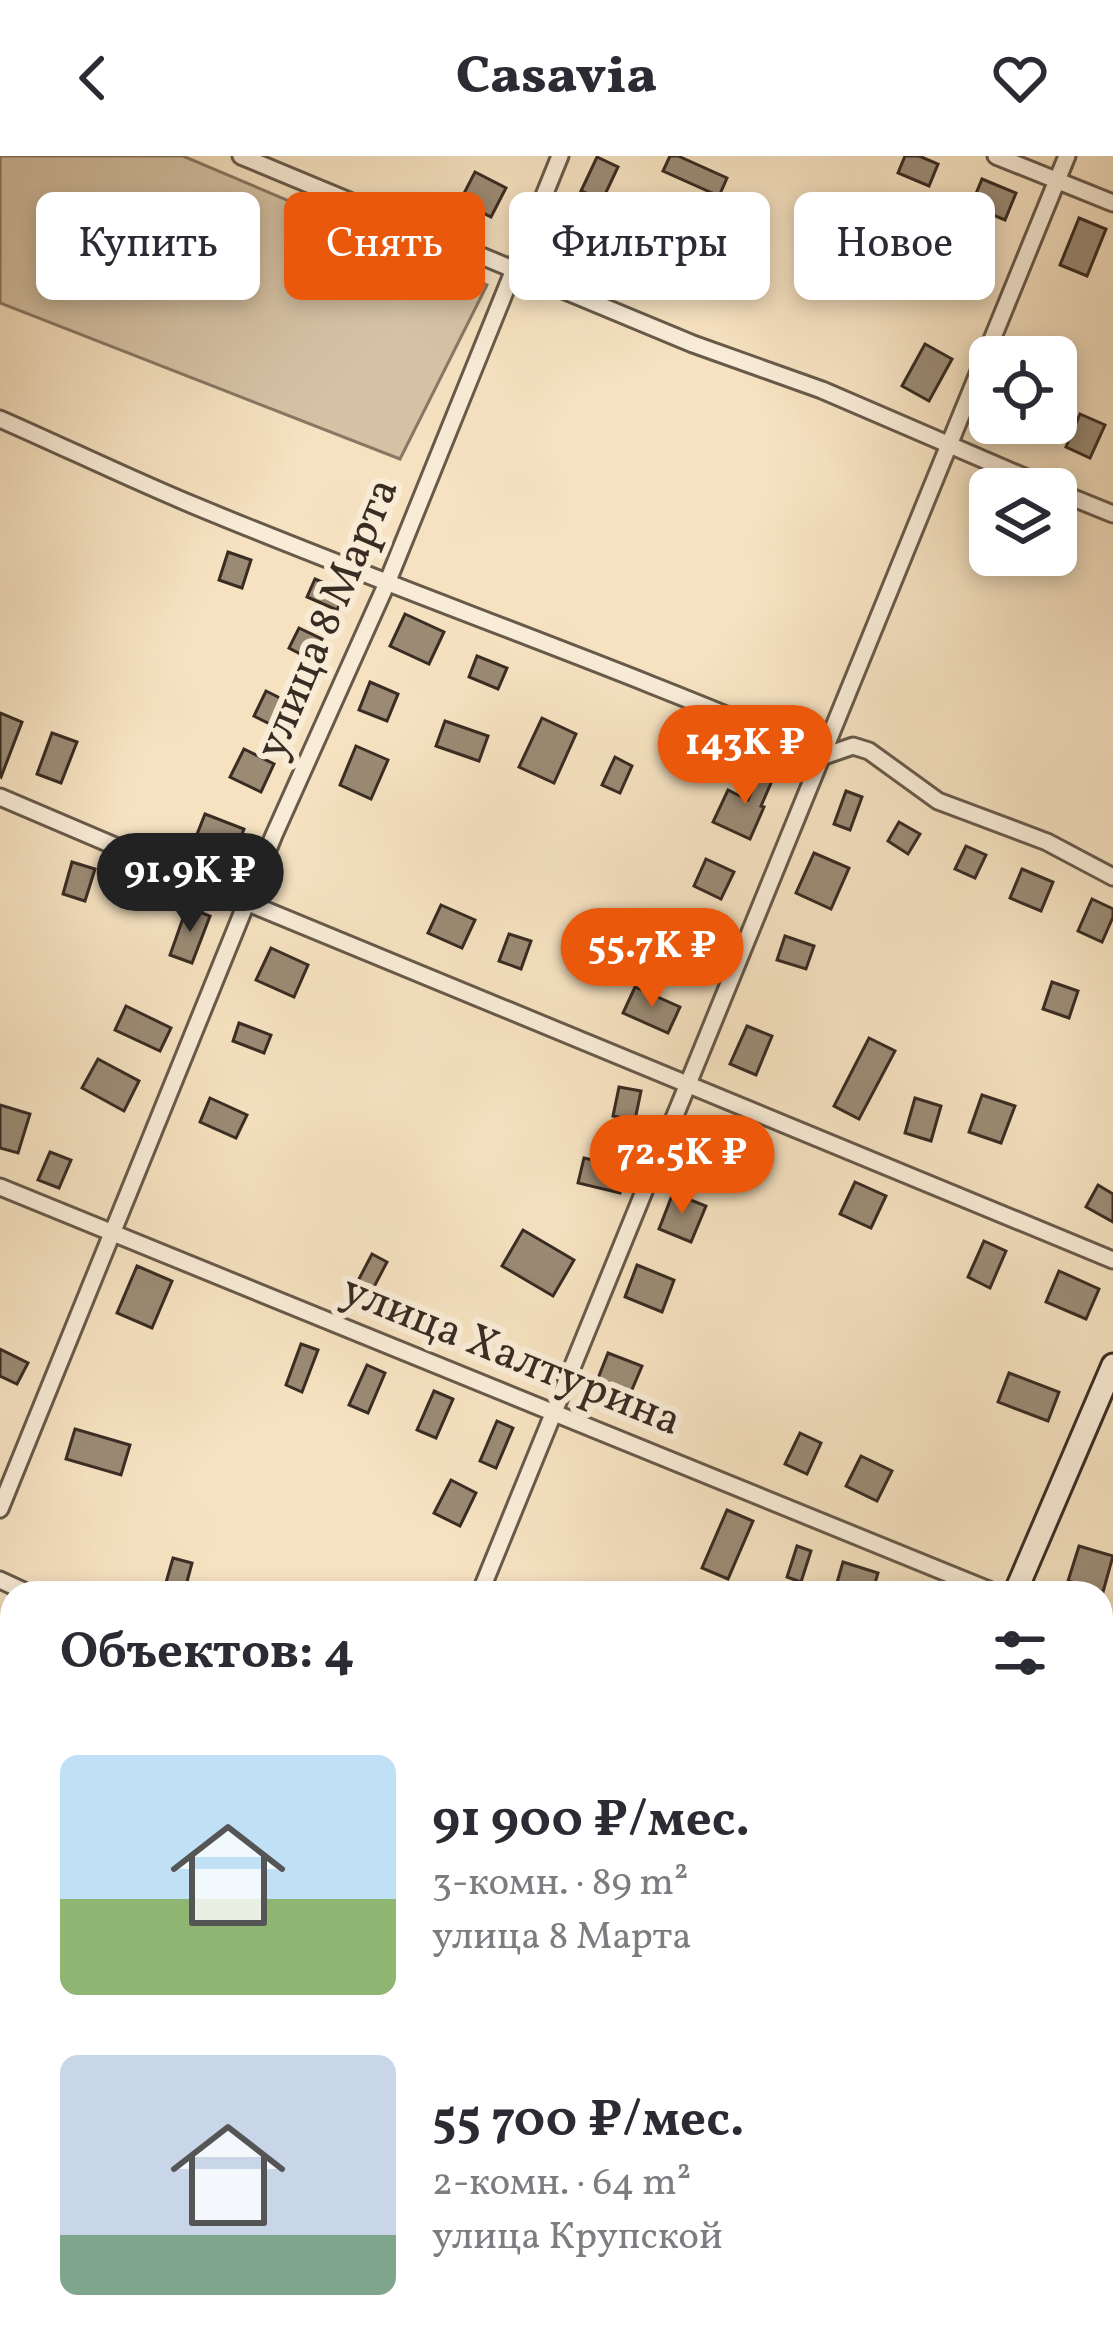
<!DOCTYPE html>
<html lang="ru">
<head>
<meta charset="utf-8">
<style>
  :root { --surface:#fff; --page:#f7f7f7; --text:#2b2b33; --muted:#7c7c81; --accent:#ea580c }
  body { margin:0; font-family:Vollkorn,serif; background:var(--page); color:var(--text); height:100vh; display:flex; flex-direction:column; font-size:45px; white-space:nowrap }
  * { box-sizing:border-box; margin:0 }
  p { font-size:39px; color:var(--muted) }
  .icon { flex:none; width:66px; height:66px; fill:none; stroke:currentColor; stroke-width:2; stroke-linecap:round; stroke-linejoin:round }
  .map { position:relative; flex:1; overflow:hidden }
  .sheet { position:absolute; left:0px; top:1425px; width:1113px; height:771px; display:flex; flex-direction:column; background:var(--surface); border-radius:36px 36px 0 0; box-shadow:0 6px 18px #0003 }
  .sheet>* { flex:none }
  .hud { position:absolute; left:36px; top:36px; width:1041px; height:108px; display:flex; gap:24px }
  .buttons { position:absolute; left:969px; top:180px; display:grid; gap:24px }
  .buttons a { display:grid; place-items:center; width:108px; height:108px; border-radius:18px; background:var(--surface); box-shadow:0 6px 18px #0003; font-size:60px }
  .price { position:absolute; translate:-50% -102px; padding:0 27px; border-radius:42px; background:var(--accent); color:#fff; font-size:39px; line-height:78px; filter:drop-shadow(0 3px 6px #0008) }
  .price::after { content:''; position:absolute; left:50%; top:72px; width:36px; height:27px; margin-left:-18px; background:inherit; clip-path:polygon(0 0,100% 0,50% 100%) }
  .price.on { background:#222; color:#fff }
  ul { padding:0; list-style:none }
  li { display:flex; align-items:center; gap:36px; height:300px; padding:0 60px }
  li span { display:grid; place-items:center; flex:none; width:336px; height:240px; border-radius:18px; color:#555 }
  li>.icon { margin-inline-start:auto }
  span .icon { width:144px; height:144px; fill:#fffc; stroke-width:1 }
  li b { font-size:51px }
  h2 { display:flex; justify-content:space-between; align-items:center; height:144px; padding:0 60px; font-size:51px }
  .pill { padding:0 42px; border-radius:18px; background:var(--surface); box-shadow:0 6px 18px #0003; font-size:42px; line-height:108px }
  .pill.on { background:var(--accent); color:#fff }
  header { display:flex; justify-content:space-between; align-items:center; height:156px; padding:0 60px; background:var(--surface); font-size:54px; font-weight:800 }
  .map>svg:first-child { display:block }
  .green { fill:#d6c3a6; stroke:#887864; stroke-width:3 }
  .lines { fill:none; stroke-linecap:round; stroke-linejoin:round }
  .stream { stroke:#847461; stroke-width:6 }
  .building { fill:#9b8b75; stroke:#392c23; stroke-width:3 }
  .lane-casing { stroke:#685a4a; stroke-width:14 }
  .street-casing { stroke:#685a4a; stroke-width:21 }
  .secondary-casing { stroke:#392c23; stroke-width:27 }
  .lane { stroke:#f9ecd7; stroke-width:8 }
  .street { stroke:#f9ecd7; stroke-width:15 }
  .secondary { stroke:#f9ecd7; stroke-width:21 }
  .labels { text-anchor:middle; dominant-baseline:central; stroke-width:12; stroke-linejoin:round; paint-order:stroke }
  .street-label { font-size:45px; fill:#392c23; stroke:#f9ecd7 }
</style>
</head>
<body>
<header><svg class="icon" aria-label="back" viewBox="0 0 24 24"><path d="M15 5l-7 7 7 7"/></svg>Casavia<svg class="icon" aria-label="heart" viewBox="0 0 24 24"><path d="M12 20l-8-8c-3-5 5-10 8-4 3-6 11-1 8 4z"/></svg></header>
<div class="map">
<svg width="1113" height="2194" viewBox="0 0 1113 2194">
  <rect width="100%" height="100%" fill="#f6e2c1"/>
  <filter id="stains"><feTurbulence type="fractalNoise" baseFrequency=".00167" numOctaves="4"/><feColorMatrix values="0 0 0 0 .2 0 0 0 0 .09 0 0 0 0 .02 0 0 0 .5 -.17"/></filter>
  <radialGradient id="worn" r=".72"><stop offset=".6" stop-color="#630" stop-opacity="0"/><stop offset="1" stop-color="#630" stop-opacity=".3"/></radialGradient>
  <path class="green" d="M0,0H183L487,129L400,303L0,147Z"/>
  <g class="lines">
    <path class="stream" d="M1101,2057L1113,2054"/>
  </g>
  <g class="building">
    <path d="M670,0H678L727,22L719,40L663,15Z"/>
    <path d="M905,0H919L938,8L929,30L898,17Z"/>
    <path d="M597,1L618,11L591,68L597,71L584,97L562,86L586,37L581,35Z"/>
    <path d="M475,16L506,32L491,61L460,45Z"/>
    <path d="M982,23L1016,37L1005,64L971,50Z"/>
    <path d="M1079,62L1106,73L1087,120L1060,109Z"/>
    <path d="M641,79L682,96L665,138L623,121Z"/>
    <path d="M925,188L952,203L929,245L902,230Z"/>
    <path d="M1080,258L1105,269L1090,302L1066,291Z"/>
    <path d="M228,396L251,404L242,432L219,424Z"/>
    <path d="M315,423L345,436L337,454L307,441Z"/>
    <path d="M405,458L444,476L429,508L390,490Z"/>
    <path d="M299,472L322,483L312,504L289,492Z"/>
    <path d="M477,500L507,512L498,533L469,521Z"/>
    <path d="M370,526L398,538L387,565L359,554Z"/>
    <path d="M266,535L296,550L284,575L254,560Z"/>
    <path d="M0,557L22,566L1,621L0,620Z"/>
    <path d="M542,562L576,578L554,627L519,611Z"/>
    <path d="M445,565L488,580L479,605L436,590Z"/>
    <path d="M52,577L77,586L61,627L37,618Z"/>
    <path d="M679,577L699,586L688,610L668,600Z"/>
    <path d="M356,590L388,604L371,643L340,629Z"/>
    <path d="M244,593L274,608L261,636L230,621Z"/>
    <path d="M615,601L632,610L620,637L602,629Z"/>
    <path d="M762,612L775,618L761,650L764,651L750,683L713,666L728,634L748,644Z"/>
    <path d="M846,635L862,641L850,674L834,668Z"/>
    <path d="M205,658L244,673L233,701L194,686Z"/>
    <path d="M899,666L920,678L908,698L888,685Z"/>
    <path d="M966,690L986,699L975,722L955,713Z"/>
    <path d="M814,697L849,712L831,753L796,737Z"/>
    <path d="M706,703L734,716L721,743L694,730Z"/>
    <path d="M72,706L95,713L85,745L63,738Z"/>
    <path d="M1022,713L1053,726L1041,755L1010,742Z"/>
    <path d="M1092,743L1113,753V761L1102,786L1078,775Z"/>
    <path d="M441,749L475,764L462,792L428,777Z"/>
    <path d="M187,751L210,760L192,807L170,799Z"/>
    <path d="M686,759L712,771L694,810L668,798Z"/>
    <path d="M509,778L531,785L521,813L499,805Z"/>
    <path d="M785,780L814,790L806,813L777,804Z"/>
    <path d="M271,792L308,809L294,841L256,824Z"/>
    <path d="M1052,826L1078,835L1069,862L1043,853Z"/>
    <path d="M635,831L680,851L668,877L623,857Z"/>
    <path d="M126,850L171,872L160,895L115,874Z"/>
    <path d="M239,867L271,879L264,897L233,885Z"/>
    <path d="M747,870L772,880L756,919L730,908Z"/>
    <path d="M869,882L895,895L859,963L834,950Z"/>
    <path d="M98,903L139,925L124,955L82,932Z"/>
    <path d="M619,931L641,935L635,964L613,960Z"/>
    <path d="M982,939L1015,950L1001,987L969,976Z"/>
    <path d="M210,942L247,959L236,982L200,966Z"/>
    <path d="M915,942L941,950L931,985L905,977Z"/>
    <path d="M0,949L30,958L18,997L0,992Z"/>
    <path d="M709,963L743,982L727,1012L692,993Z"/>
    <path d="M50,996L71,1004L59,1032L38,1024Z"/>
    <path d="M584,1002L626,1012L620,1037L578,1027Z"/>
    <path d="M855,1026L886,1040L871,1072L840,1058Z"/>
    <path d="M1098,1029L1113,1038V1066L1086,1051Z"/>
    <path d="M673,1037L706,1050L691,1086L659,1073Z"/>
    <path d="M523,1074L574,1104L553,1140L502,1110Z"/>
    <path d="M984,1085L1006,1095L990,1132L968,1121Z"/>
    <path d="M372,1098L387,1106L363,1152L348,1144Z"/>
    <path d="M637,1109L674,1124L662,1156L625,1141Z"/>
    <path d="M137,1110L172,1125L152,1172L117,1157Z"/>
    <path d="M1059,1115L1099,1133L1086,1163L1046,1146Z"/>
    <path d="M301,1188L318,1194L302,1236L286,1229Z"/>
    <path d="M0,1193L28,1207L17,1228L0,1220Z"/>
    <path d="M608,1197L642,1210L628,1243L595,1230Z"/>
    <path d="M367,1209L385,1217L368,1257L349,1249Z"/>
    <path d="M1009,1217L1059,1236L1048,1265L998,1246Z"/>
    <path d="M434,1235L453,1243L436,1282L417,1274Z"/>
    <path d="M497,1265L513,1272L496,1312L480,1305Z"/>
    <path d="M75,1273L130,1289L121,1319L66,1303Z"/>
    <path d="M800,1277L821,1287L807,1318L785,1308Z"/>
    <path d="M861,1300L892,1315L877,1345L846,1330Z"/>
    <path d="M451,1324L476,1337L460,1370L434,1357Z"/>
    <path d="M727,1354L753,1365L728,1423L702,1412Z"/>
    <path d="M797,1390L811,1395L801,1426L787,1421Z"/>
    <path d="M1079,1390L1113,1400L1103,1436L1068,1425Z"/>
    <path d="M173,1402L192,1407L184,1437H163Z"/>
    <path d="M843,1406L878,1417L872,1437H834Z"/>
  </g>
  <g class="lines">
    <g class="lane-casing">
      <g id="lane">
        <path d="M0,1972L12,1977"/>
        <path d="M0,2181L27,2190L46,2184"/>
      </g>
    </g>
    <g class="street-casing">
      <g id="street">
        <path d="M241,0L693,188L822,234L1052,333"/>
        <path d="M996,0L1113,47"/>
        <path d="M0,263C64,291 128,322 193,349C402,436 616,510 824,600L853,590L869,595L938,645L1047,686L1113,721"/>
        <path d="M1056,335L1113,358"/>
        <path d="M0,641L246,746L1113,1104"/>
        <path d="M0,1031L996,1437"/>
        <path d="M0,1353L274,679L387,427L560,0"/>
        <path d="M0,1424L28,1437"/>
        <path d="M480,1437L1067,0"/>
        <path d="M1101,1476L1113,1480"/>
        <path d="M0,1823L12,1828"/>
        <path d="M947,2184L949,2194"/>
        <path d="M159,2194L163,2184"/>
        <path d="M569,2194L573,2184"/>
      </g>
    </g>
    <g class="secondary-casing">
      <g id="secondary">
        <path d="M1015,1437L1113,1209"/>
        <path d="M702,2194L706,2184"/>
      </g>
    </g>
    <use href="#lane" class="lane"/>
    <use href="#street" class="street"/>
    <use href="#secondary" class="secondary"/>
  </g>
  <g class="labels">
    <g class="street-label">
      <text transform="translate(329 463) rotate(-67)">улица 8 Марта</text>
      <text transform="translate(511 1201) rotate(22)">улица Халтурина</text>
    </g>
  </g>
  <rect width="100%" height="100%" filter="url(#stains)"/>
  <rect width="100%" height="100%" fill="url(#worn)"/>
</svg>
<div class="buttons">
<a><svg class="icon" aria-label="locate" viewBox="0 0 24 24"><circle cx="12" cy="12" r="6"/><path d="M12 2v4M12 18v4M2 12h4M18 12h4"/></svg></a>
<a><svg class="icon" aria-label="layers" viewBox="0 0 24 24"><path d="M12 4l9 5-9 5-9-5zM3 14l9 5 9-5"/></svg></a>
</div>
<b class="price" style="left:745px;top:651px">143K ₽</b>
<b class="price on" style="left:190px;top:779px">91.9K ₽</b>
<b class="price" style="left:652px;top:854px">55.7K ₽</b>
<b class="price" style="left:682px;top:1061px">72.5K ₽</b>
<div class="hud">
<a class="pill">Купить</a>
<a class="pill on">Снять</a>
<a class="pill">Фильтры</a>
<a class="pill">Новое</a>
</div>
<section class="sheet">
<h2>Объектов: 4<svg class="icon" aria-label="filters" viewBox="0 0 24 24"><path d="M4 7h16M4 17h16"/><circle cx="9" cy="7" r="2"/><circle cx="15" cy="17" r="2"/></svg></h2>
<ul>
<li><span style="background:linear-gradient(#bfe0f5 60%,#8fb573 0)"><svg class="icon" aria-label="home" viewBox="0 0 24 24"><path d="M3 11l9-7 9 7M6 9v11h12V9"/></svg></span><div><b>91 900 ₽/мес.</b><p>3-комн. · 89 m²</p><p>улица 8 Марта</p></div></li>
<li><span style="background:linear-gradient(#c9d6e8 75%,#7fa58c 0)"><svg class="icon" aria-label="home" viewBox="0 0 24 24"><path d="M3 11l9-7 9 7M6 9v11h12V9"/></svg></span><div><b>55 700 ₽/мес.</b><p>2-комн. · 64 m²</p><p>улица Крупской</p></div></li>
</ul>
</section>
</div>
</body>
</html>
